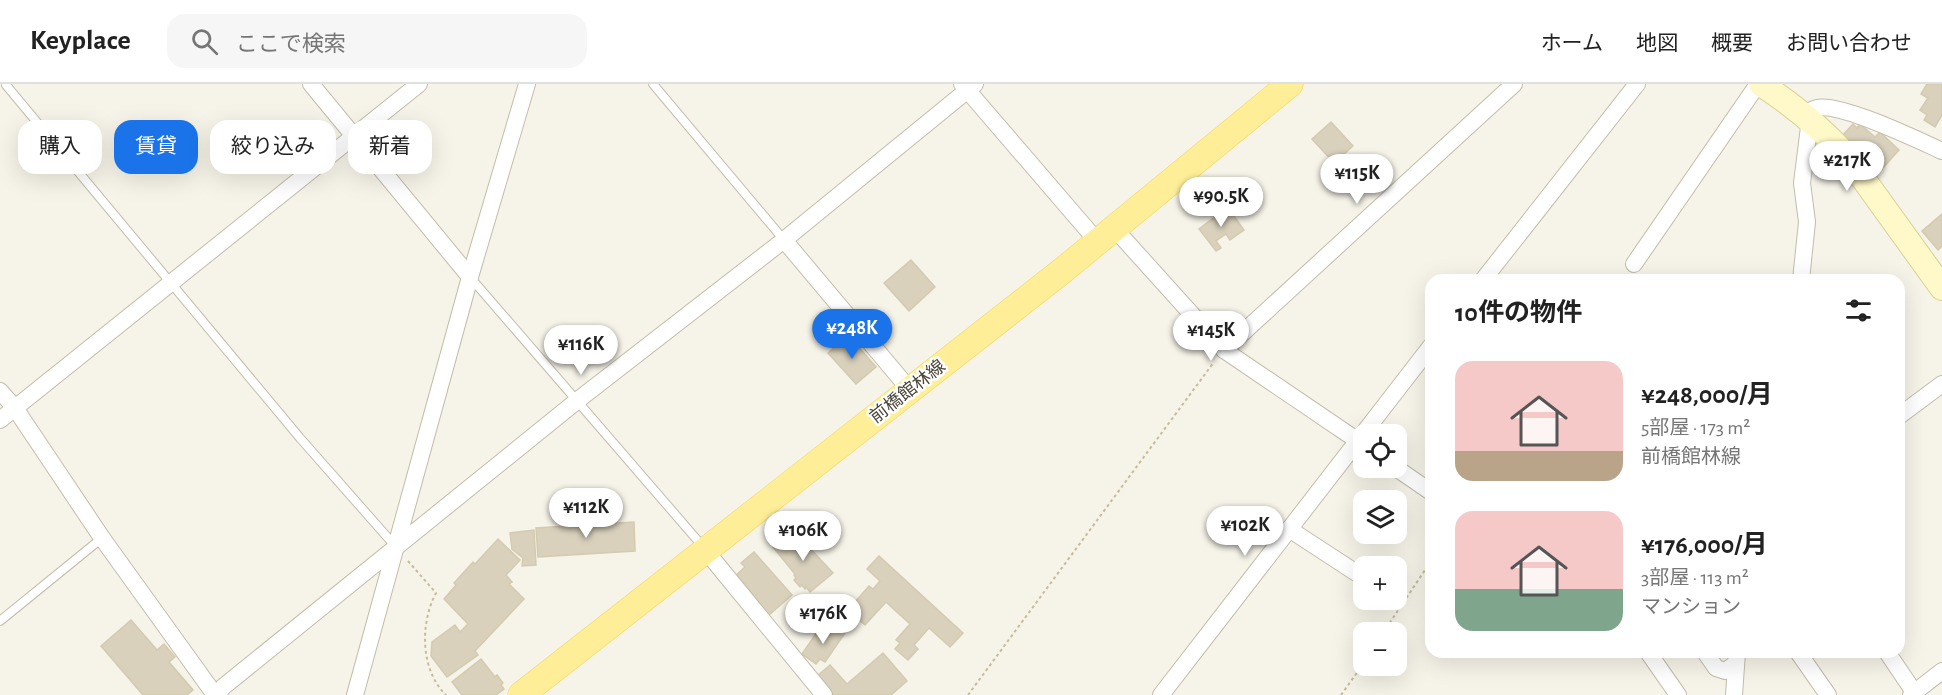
<!DOCTYPE html>
<html lang="ja">
<head>
<meta charset="utf-8">
<style>
  :root { --surface:#fff; --page:#f6f6f6; --text:#222; --muted:#767676; --line:#e0e0e0; --accent:#1a73e8 }
  body { margin:0; font-family:"Alegreya Sans","Noto Sans JP",sans-serif; background:var(--page); color:var(--text); height:100vh; display:flex; flex-direction:column; font-size:22px; white-space:nowrap }
  * { box-sizing:border-box; margin:0 }
  p { font-size:20px; color:var(--muted) }
  .icon { flex:none; width:33px; height:33px; fill:none; stroke:currentColor; stroke-width:2; stroke-linecap:round; stroke-linejoin:round }
  .map { position:relative; flex:1; overflow:hidden }
  .drawer { position:absolute; left:1425px; top:190px; width:480px; height:384px; display:flex; flex-direction:column; background:var(--surface); border-radius:18px; box-shadow:0 6px 24px #0002 }
  .drawer>* { flex:none }
  .banner { position:absolute; left:18px; top:36px; width:570px; height:54px; display:flex; gap:12px }
  .fabs { position:absolute; left:1353px; top:340px; display:grid; gap:12px }
  .fabs a { display:grid; place-items:center; width:54px; height:54px; border-radius:12px; background:var(--surface); box-shadow:0 6px 24px #0002; font-size:30px }
  .price { position:absolute; translate:-50% -51px; padding:0 14px; border-radius:21px; background:#fff; color:#222; font-size:20px; line-height:39px; filter:drop-shadow(0 2px 3px #0008) }
  .price::after { content:''; position:absolute; left:50%; top:36px; width:18px; height:14px; margin-left:-9px; background:inherit; clip-path:polygon(0 0,100% 0,50% 100%) }
  .price.on { background:var(--accent); color:#fff }
  ul { padding:0; list-style:none }
  li { display:flex; align-items:center; gap:18px; height:150px; padding:0 30px }
  li span { display:grid; place-items:center; flex:none; width:168px; height:120px; border-radius:18px; color:#555 }
  li>.icon { margin-inline-start:auto }
  span .icon { width:72px; height:72px; fill:#fffc; stroke-width:1 }
  li b { font-size:26px }
  h2 { display:flex; justify-content:space-between; align-items:center; height:72px; padding:0 30px; font-size:26px }
  .pill { padding:0 21px; border-radius:18px; background:var(--surface); box-shadow:0 6px 24px #0002; font-size:21px; line-height:54px }
  .pill.on { background:var(--accent); color:#fff }
  header { display:flex; align-items:center; gap:36px; box-sizing:border-box; height:84px; padding:0 30px; background:var(--surface); border-bottom:2px solid var(--line) }
  header strong { font-size:28px }
  nav { display:flex; gap:33px; margin-inline-start:auto; font-size:21px }
  .search { width:420px; height:54px; background:var(--page); display:flex; align-items:center; gap:15px; box-sizing:border-box; padding:0 21px; border-radius:18px; color:var(--muted); font-size:22px }
  .map>svg:first-child { display:block }
  .building { fill:#d9d1bc; stroke:#d4caaf; stroke-width:1.5 }
  .lines { fill:none; stroke-linecap:round; stroke-linejoin:round }
  .service-casing { stroke:#c3bdaa; stroke-width:10 }
  .minor-casing { stroke:#c3bdaa; stroke-width:18 }
  .secondary-casing { stroke:#dad093; stroke-width:26 }
  .primary-casing { stroke:#f1d65b; stroke-width:27 }
  .path { stroke:#c6bc99; stroke-width:2; stroke-dasharray:3 3; stroke-linecap:butt }
  .service { stroke:#fff; stroke-width:8 }
  .minor { stroke:#fff; stroke-width:16 }
  .secondary { stroke:#fff9c9; stroke-width:24 }
  .primary { stroke:#ffee98; stroke-width:26 }
  .labels { text-anchor:middle; dominant-baseline:central; stroke-width:5; stroke-linejoin:round; paint-order:stroke }
  .street-label { font-size:18px; fill:#4a4536; stroke:#fff }
</style>
</head>
<body>
<header>
<strong>Keyplace</strong>
<div class="search"><svg class="icon" aria-label="search" viewBox="0 0 24 24"><circle cx="10" cy="10" r="6"/><path d="M15 15l6 6"/></svg>ここで検索</div>
<nav><a>ホーム</a><a>地図</a><a>概要</a><a>お問い合わせ</a></nav>
</header>
<div class="map">
<svg width="1942" height="611" viewBox="0 0 1942 611">
  <rect width="100%" height="100%" fill="#f6f3e8"/>
  <g class="building">
    <path d="M1927,0H1942V31L1935,43L1924,36L1927,31L1920,26L1928,14L1921,10Z"/>
    <path d="M1331,38L1353,62L1334,79L1312,55Z"/>
    <path d="M1853,40L1857,44L1860,40L1875,53L1880,48L1899,66L1881,86L1842,52Z"/>
    <path d="M1229,125L1244,146L1230,156L1226,150L1216,157L1221,164L1216,167L1199,145L1219,130L1220,131Z"/>
    <path d="M1942,130V162L1938,166L1922,147Z"/>
    <path d="M911,176L935,203L909,227L884,199Z"/>
    <path d="M848,251L876,283L856,300L828,269Z"/>
    <path d="M634,438L635,467L538,473L536,444Z"/>
    <path d="M534,446L536,481L522,482L523,474L512,465L510,449Z"/>
    <path d="M793,446L833,489L810,508L806,503L805,505L802,501L800,503L794,496L796,494L794,491L795,490L773,463Z"/>
    <path d="M498,455L520,476L506,491L512,498L509,500L524,515L475,567L478,571L447,593L431,572L432,558L455,541L460,548L468,540L444,515L456,501L454,499L473,478L475,480Z"/>
    <path d="M754,468L792,511L769,531L735,492L745,483L741,479Z"/>
    <path d="M879,472L963,549L950,563L929,544L914,561L918,565L908,576L895,565L900,559L896,556L910,540L886,518L865,541L848,526L869,502L873,505L880,497L867,485Z"/>
    <path d="M131,536L157,566L164,560L175,573L169,578L193,606L187,611H143L101,562Z"/>
    <path d="M834,541L845,549L825,578L820,575L816,580L802,570L817,548L825,554Z"/>
    <path d="M883,569L907,597L891,611H833L817,592L830,581L847,600Z"/>
    <path d="M481,575L495,593L497,591L503,599L501,601L504,605L496,611H462L452,598Z"/>
  </g>
  <g class="lines">
    <g class="service-casing">
      <g id="service">
        <path d="M653,0L784,156"/>
        <path d="M6,1L300,354L396,463"/>
        <path d="M470,193L705,465"/>
        <path d="M0,537L102,454"/>
      </g>
    </g>
    <g class="minor-casing">
      <g id="minor">
        <path d="M311,0L470,193"/>
        <path d="M962,0L1097,157"/>
        <path d="M1804,30C1808,28 1812,25 1817,24C1839,18 1918,56 1942,67"/>
        <path d="M1114,144L1224,266L1364,361"/>
        <path d="M784,156L910,306"/>
        <path d="M1634,180L1758,0"/>
        <path d="M1483,196L1637,0"/>
        <path d="M1801,196L1807,138L1802,99L1810,35"/>
        <path d="M1224,266L1514,0"/>
        <path d="M0,307L15,324L102,454L215,611"/>
        <path d="M1899,332L1942,300"/>
        <path d="M0,336L419,0"/>
        <path d="M1396,384L1431,408"/>
        <path d="M1289,445L1358,490"/>
        <path d="M706,467L824,611"/>
        <path d="M1648,568L1678,611"/>
        <path d="M1705,568L1716,584L1725,587L1735,580"/>
        <path d="M1798,568L1828,611"/>
        <path d="M1887,568L1916,611"/>
        <path d="M217,611L223,603L578,316L784,156L975,0"/>
        <path d="M355,611L470,193L527,0"/>
        <path d="M1161,611L1431,262"/>
        <path d="M1734,611L1737,568"/>
        <path d="M1911,611L1942,587"/>
      </g>
    </g>
    <g class="secondary-casing">
      <path id="secondary" d="M1761,0C1794,22 1823,45 1849,75L1942,204"/>
    </g>
    <g class="primary-casing">
      <path id="primary" d="M521,611L1062,187L1290,0"/>
    </g>
    <g class="path">
      <path d="M408,477L436,509C420,539 420,586 446,611"/>
      <path d="M1383,549L1431,477"/>
      <path d="M968,611L1214,278"/>
      <path d="M1341,611L1364,579"/>
    </g>
    <use href="#service" class="service"/>
    <use href="#minor" class="minor"/>
    <use href="#secondary" class="secondary"/>
    <use href="#primary" class="primary"/>
  </g>
  <g class="labels">
    <g class="street-label">
      <text transform="translate(908 308) rotate(-38)">前橋館林線</text>
    </g>
  </g>
</svg>
<div class="fabs">
<a><svg class="icon" aria-label="locate" viewBox="0 0 24 24"><circle cx="12" cy="12" r="6"/><path d="M12 2v4M12 18v4M2 12h4M18 12h4"/></svg></a>
<a><svg class="icon" aria-label="layers" viewBox="0 0 24 24"><path d="M12 4l9 5-9 5-9-5zM3 14l9 5 9-5"/></svg></a>
<a>+</a>
<a>−</a>
</div>
<b class="price" style="left:1847px;top:108px">¥217K</b>
<b class="price" style="left:1357px;top:121px">¥115K</b>
<b class="price" style="left:1221px;top:144px">¥90.5K</b>
<b class="price on" style="left:852px;top:276px">¥248K</b>
<b class="price" style="left:1211px;top:278px">¥145K</b>
<b class="price" style="left:581px;top:292px">¥116K</b>
<b class="price" style="left:586px;top:455px">¥112K</b>
<b class="price" style="left:1245px;top:473px">¥102K</b>
<b class="price" style="left:803px;top:478px">¥106K</b>
<b class="price" style="left:823px;top:561px">¥176K</b>
<div class="banner">
<a class="pill">購入</a>
<a class="pill on">賃貸</a>
<a class="pill">絞り込み</a>
<a class="pill">新着</a>
</div>
<section class="drawer">
<h2>10件の物件<svg class="icon" aria-label="filters" viewBox="0 0 24 24"><path d="M4 7h16M4 17h16"/><circle cx="9" cy="7" r="2"/><circle cx="15" cy="17" r="2"/></svg></h2>
<ul>
<li><span style="background:linear-gradient(#f6c9c9 75%,#b9a48a 0)"><svg class="icon" aria-label="home" viewBox="0 0 24 24"><path d="M3 11l9-7 9 7M6 9v11h12V9"/></svg></span><div><b>¥248,000/月</b><p>5部屋 · 173 m²</p><p>前橋館林線</p></div></li>
<li><span style="background:linear-gradient(#f6c9c9 65%,#7fa58c 0)"><svg class="icon" aria-label="home" viewBox="0 0 24 24"><path d="M3 11l9-7 9 7M6 9v11h12V9"/></svg></span><div><b>¥176,000/月</b><p>3部屋 · 113 m²</p><p>マンション</p></div></li>
</ul>
</section>
</div>
</body>
</html>
